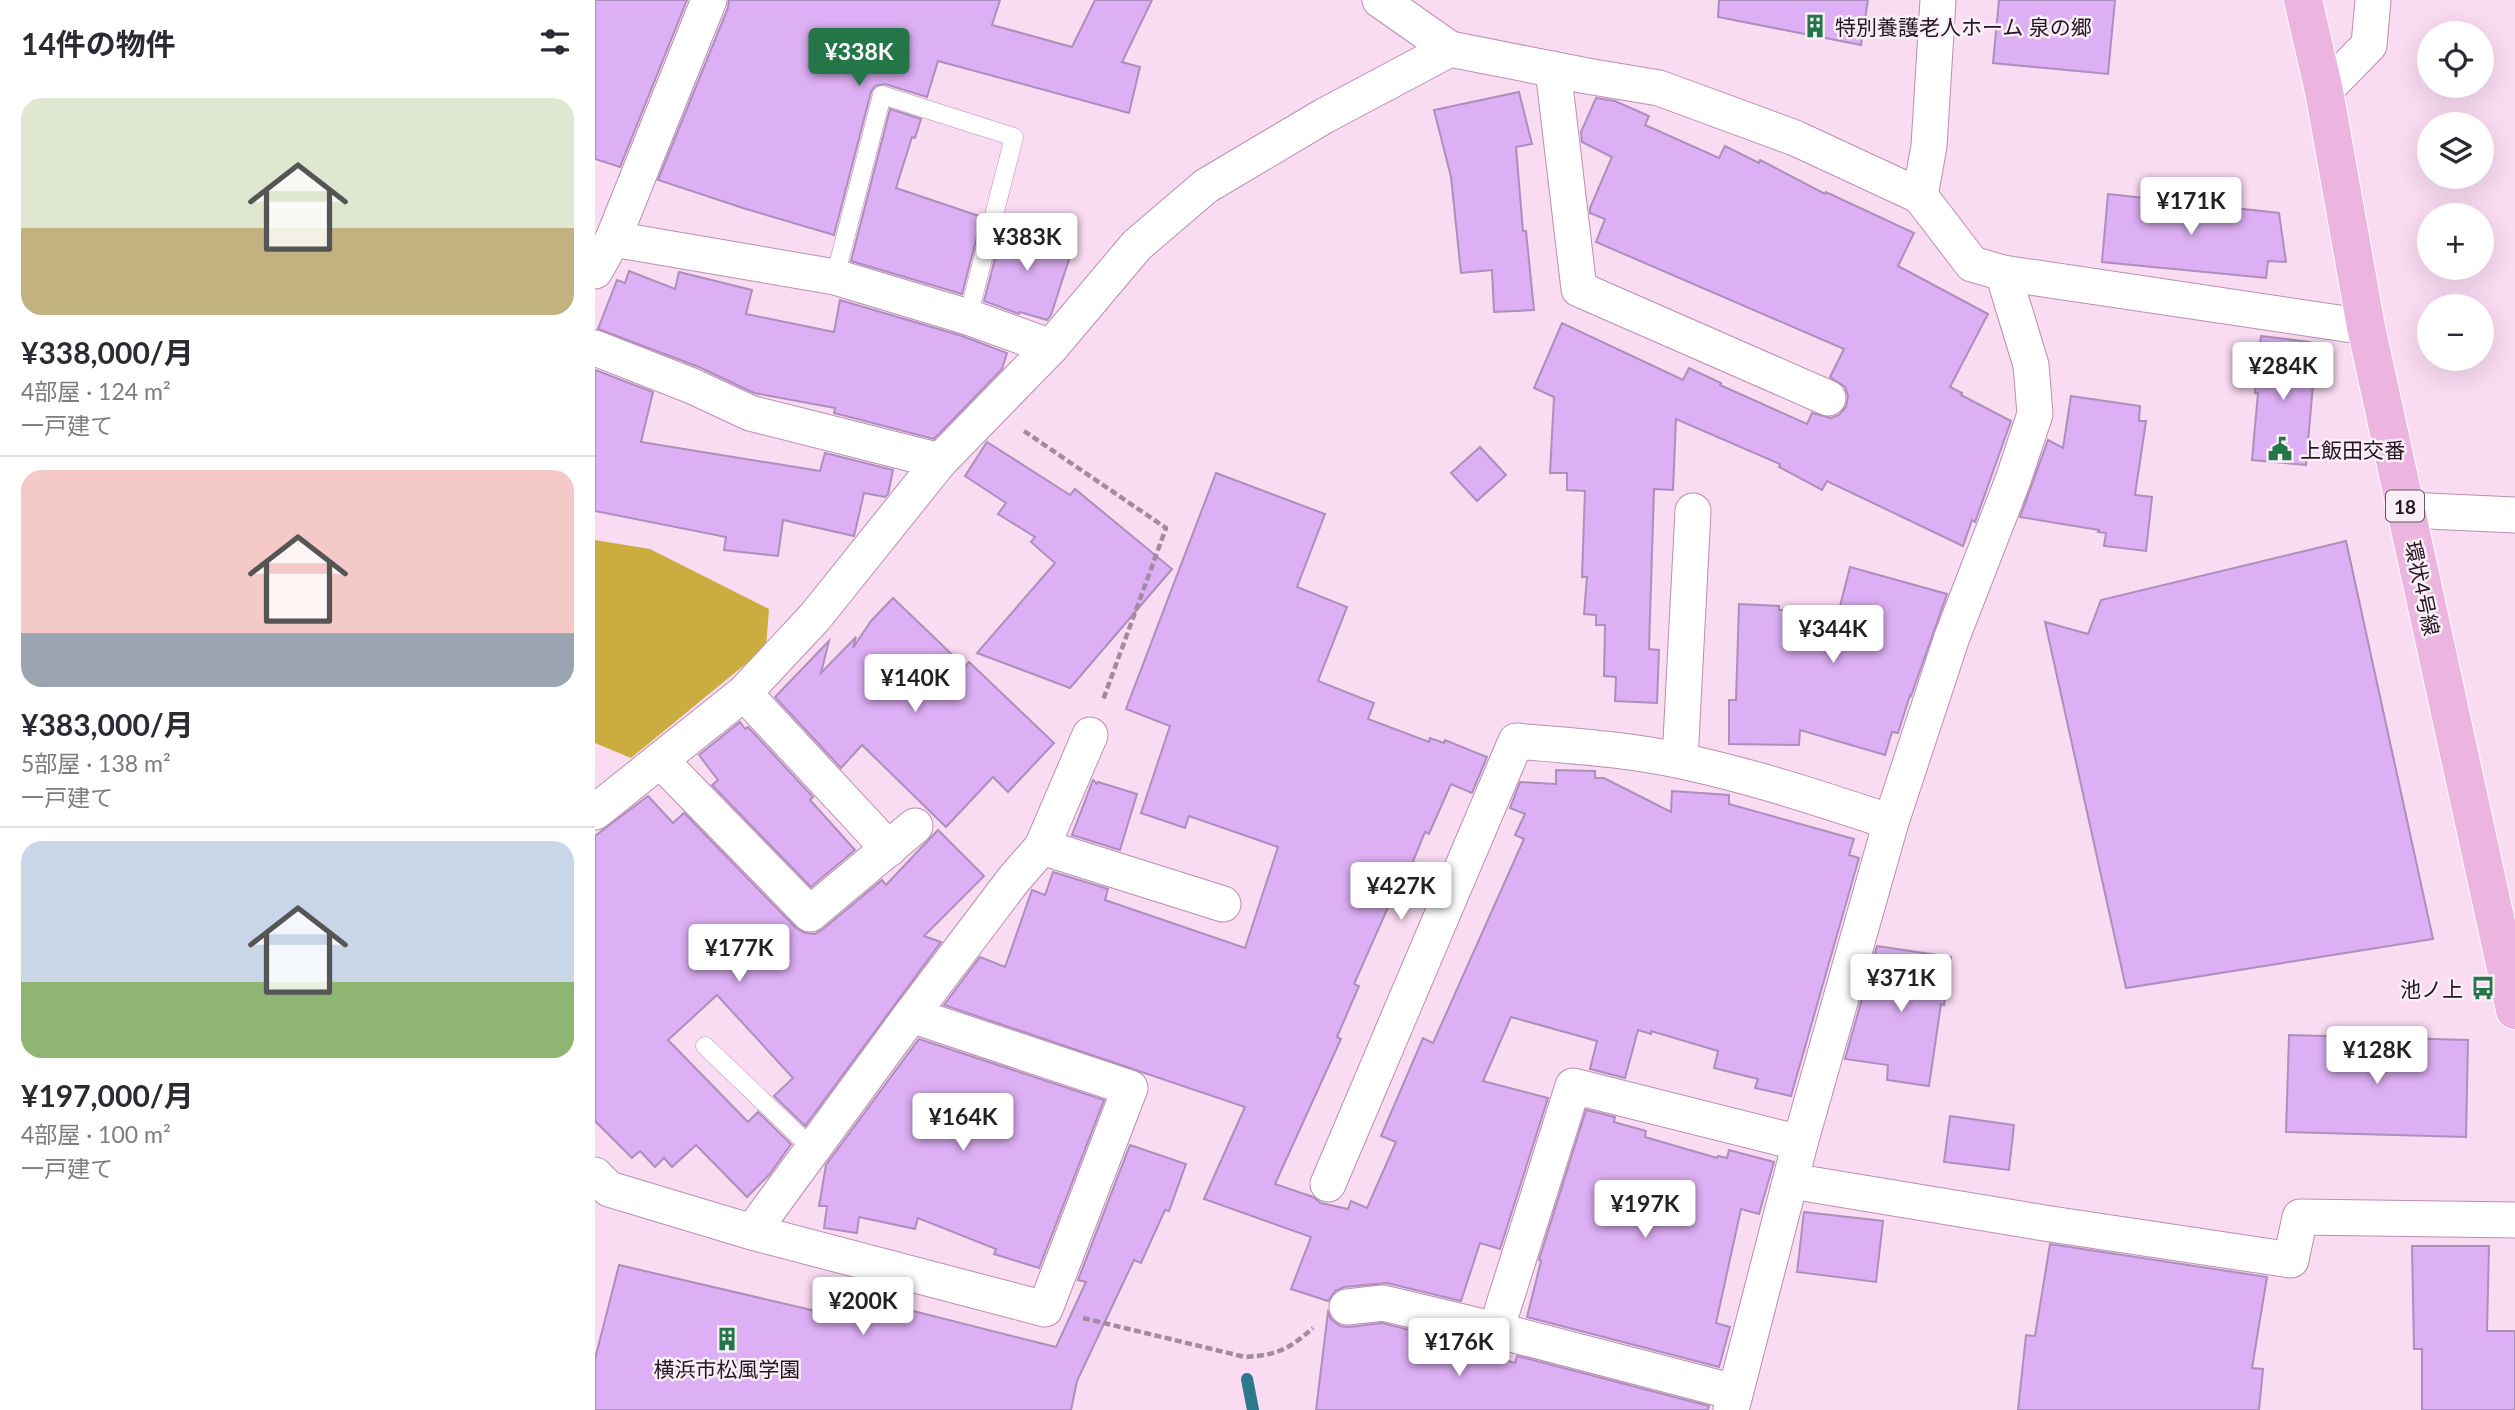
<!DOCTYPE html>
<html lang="ja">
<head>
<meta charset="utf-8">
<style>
  :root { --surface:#fff; --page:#f2f2f3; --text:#2b2b33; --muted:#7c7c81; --line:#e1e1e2; --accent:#247648 }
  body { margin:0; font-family:Lato,"Noto Sans JP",sans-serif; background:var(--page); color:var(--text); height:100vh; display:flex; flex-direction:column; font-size:26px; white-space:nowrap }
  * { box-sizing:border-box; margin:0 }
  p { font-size:23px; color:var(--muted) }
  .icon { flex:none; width:38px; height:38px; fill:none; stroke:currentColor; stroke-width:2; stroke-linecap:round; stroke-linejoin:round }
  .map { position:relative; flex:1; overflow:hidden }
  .side { display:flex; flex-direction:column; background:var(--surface); width:595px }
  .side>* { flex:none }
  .buttons { position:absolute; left:1822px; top:21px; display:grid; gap:14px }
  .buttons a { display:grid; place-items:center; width:77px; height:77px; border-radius:50%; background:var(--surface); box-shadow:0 7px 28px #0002; font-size:35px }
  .price { position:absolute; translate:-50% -60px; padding:0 16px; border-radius:7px; background:#fff; color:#222; font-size:23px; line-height:46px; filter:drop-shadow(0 2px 4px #0008) }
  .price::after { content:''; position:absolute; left:50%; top:42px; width:21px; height:16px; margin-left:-10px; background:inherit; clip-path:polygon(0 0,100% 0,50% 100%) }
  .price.active { background:var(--accent); color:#fff }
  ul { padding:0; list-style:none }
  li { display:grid; align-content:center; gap:14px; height:371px; padding:0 21px }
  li+li { border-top:2px solid var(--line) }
  li span { display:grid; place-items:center; height:217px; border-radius:21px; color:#555 }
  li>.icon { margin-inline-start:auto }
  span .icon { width:126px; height:126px; fill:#fffc; stroke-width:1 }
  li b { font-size:30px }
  h2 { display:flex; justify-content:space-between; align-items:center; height:84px; padding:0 21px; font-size:30px }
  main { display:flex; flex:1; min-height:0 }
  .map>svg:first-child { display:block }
  .forest { fill:#caad3e }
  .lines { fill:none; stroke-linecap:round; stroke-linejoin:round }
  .stream { stroke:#2c798d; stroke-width:12 }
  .building { fill:#ddaff4; stroke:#ad8ebc; stroke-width:2 }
  .service-casing { stroke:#bc8eb2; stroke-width:19 }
  .minor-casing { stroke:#bc8eb2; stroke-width:37 }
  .primary-casing { stroke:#fff; stroke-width:40 }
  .path { stroke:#a38a9e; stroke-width:4.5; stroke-dasharray:7 3.5; stroke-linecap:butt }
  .service { stroke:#fff; stroke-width:18 }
  .minor { stroke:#fff; stroke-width:35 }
  .primary { stroke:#ebb5e0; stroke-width:38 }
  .labels { text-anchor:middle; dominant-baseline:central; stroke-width:5; stroke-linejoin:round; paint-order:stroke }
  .shield { fill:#f9eff7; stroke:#665663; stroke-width:2 }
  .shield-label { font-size:19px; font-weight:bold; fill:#271523 }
  .poi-label { font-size:21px; fill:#271523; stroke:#f9eff7; text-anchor:start }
  .street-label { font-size:21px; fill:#271523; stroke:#f9eff7 }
</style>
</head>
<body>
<main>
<section class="side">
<h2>14件の物件<svg class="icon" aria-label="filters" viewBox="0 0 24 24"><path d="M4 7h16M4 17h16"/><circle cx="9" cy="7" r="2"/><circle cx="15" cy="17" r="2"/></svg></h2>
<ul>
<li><span style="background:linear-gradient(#dfe7d0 60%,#c2b280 0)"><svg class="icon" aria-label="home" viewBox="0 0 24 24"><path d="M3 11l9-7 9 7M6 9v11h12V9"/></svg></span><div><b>¥338,000/月</b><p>4部屋 · 124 m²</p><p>一戸建て</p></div></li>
<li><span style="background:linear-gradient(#f6c9c9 75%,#9aa5b1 0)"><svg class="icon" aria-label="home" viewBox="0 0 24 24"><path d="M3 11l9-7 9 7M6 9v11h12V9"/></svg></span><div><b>¥383,000/月</b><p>5部屋 · 138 m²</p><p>一戸建て</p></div></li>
<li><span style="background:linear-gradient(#c9d6e8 65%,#8fb573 0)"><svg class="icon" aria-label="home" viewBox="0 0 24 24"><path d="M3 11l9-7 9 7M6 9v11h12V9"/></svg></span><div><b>¥197,000/月</b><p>4部屋 · 100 m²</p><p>一戸建て</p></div></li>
</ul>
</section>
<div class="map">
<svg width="1920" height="1410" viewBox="0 0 1920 1410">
  <rect width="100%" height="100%" fill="#f9dbf2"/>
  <path class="forest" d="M0,540L55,549L174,609L171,647L36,758L0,743Z"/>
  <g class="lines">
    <path class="stream" d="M652,1379L658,1410"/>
  </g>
  <g class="building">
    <path d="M0,0H92L25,167L0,159Z"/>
    <path d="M134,0H405L397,25L477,47L500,0H557L527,62L545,67L534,113L343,61L332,97L290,84L280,86L276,92L239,235L151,209L63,180L133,8Z"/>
    <path d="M1124,0H1273L1266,45L1123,17Z"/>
    <path d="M1404,0H1520L1513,74L1398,63Z"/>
    <path d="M924,92L937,144L921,147L928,231H931L939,310L899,312L897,270L866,273L856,177L839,110Z"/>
    <path d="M1001,98L1020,101L1054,116L1050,125L1124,158L1130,146L1164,163L1165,160L1230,194L1231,192L1319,233L1303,266L1393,314L1355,387L1367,393L1366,395L1416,421L1380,522L1377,520L1368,546L1232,481L1227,490L1184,467L1185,464L1081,419L1078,490L1059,489L1054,649L1064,650L1062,703L1020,701L1021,677L1009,676L1010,625H1001V615L989,614L992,577H987L990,491L972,490V473H955L959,397L939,388L967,323L1088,380L1094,368L1126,383L1125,385L1212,424L1217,413L1236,418L1244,415L1251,407L1253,396L1250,387L1235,377L1249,349L1001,242L1010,219L995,213V208L1017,157L987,142L986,132Z"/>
    <path d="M295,109L326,119L320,138L317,137L301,188L387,217L367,294L256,261Z"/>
    <path d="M1513,194L1684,213L1691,262L1673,261L1671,278L1507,262Z"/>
    <path d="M409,224L478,247L456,315L452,320L425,312L424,314L389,301Z"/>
    <path d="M34,271L80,289L84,272L157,290L151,314L239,332L245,300L367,336L412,353L407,369L339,439L239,413L240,408L159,393L104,367L3,329L22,280L30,283Z"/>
    <path d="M1666,336L1715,342L1712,372L1719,373L1711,465L1657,460L1663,393H1660Z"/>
    <path d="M0,370L58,392L46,442L225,471L230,453L298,470L293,494L290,497L269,493L259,536L188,520L183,556L129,550L131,537L0,511Z"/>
    <path d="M1476,396L1545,406L1544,421H1551L1540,495L1557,497L1551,551L1509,546L1511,533L1503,532L1504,530L1425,517L1453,440L1468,448Z"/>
    <path d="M392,442L475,495L480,489L577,569L475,688L382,653L460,563L436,542L440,537L403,514L411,503L370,476Z"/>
    <path d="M885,447L911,475L882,501L856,473Z"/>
    <path d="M621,473L730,514L702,587L752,607L723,681L779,703L773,719L834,742L835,738L849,743L850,740L892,757L877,793L856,784L834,834L830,832L814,871L810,869L759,984L764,986L742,1037L746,1039L680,1184L718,1197L726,1203L753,1209L756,1201L772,1208L801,1142L786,1136L828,1038L838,1043L929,839L920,835L930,814L915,808L925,782L961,784V770L1000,771V778H1009L1076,812L1077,791L1134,795V804L1259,839L1254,855L1264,858L1196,1096L1160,1088L1163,1079L1119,1068L1123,1051L1056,1031V1034L1043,1030L1030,1078L995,1069L1002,1041L916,1017L888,1081L953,1098L905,1249L885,1243L866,1301L792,1283L749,1287L740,1291L733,1301L696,1289L716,1237L609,1199L650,1107L349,1005L385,957L410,967L437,890L450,895L458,872L513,889L510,900L650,948L683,847L594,816L590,828L546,813L575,726L531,709Z"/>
    <path d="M1751,541L1838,939L1531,988L1450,622L1493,634L1506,600Z"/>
    <path d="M1255,567L1352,594L1316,696L1315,695L1303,733L1297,732L1290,755L1205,730L1204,745L1134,744V700H1141L1144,604L1184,606V610H1244Z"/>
    <path d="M298,598L370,667L374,662L459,743L413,792L398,777L351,827L267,745L246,768L180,697L234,641L226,673L261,637L258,648L276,621Z"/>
    <path d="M145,722L150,729L153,727L218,797L215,800L260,850L216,887L117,785L123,780L104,755Z"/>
    <path d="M498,780L502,784L503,782L542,794L525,850L477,835Z"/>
    <path d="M53,796L78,823L89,813L201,928L210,933L220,934L228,929L287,880L291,885L343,830L389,876L329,936L346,942L210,1126L179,1096L198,1078L122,995L73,1040L153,1122L163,1112L196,1144L174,1175L152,1197L101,1145L77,1167L69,1158L60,1167L45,1151L37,1158L0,1121V836Z"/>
    <path d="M1282,946L1356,957L1349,1005L1346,1004L1334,1086L1292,1080L1293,1065L1250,1059Z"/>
    <path d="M1694,1035L1873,1040L1871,1137L1691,1132Z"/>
    <path d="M324,1039L509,1100L444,1268L399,1254L401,1249L323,1218L320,1229L264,1217L262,1233L229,1228L232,1206H224L231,1165Z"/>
    <path d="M991,1110L1020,1117L1019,1122L1051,1131L1050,1137L1122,1158L1123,1156L1132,1158L1134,1150L1179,1162L1164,1214L1146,1209L1121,1323L1135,1327L1124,1367L932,1317L946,1261L944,1260Z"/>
    <path d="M1355,1116L1419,1125L1414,1170L1349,1162Z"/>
    <path d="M535,1145L591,1164L574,1211L570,1210L546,1263L539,1260L482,1381L476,1410H0V1359L24,1265L238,1315L243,1292L461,1347L491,1282L483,1280Z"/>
    <path d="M1209,1212L1288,1221L1281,1282L1202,1272Z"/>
    <path d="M1455,1244L1672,1277L1657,1368L1668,1369L1664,1410H1423L1431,1335L1440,1336Z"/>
    <path d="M1817,1246H1894L1892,1331H1920V1410H1827V1349H1819Z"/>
    <path d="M733,1312L736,1319L745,1326L754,1327L787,1323L854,1340L853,1343L920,1363L922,1356L1114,1406L1113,1410H721Z"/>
  </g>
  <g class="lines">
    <g class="service-casing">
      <g id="service">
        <path d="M240,277L287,95L419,137L373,317"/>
        <path d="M110,1046L218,1149"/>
      </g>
    </g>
    <g class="minor-casing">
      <g id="minor">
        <path d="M785,0L855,49L992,76L1064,88L1200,138L1325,196L1377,264L1408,273L1771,327"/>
        <path d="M958,69L984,289L1233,398"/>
        <path d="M1729,91L1774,45L1778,0"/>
        <path d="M1325,196L1334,146L1343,0"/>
        <path d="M18,239L240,277L373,317L456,347"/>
        <path d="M0,271L18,239L114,0"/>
        <path d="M0,348L97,386L155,413L345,461"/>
        <path d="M1811,510L1920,515"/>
        <path d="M149,693L294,849"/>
        <path d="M65,760L215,914L320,826"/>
        <path d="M1085,760L1098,511"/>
        <path d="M0,812L149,693L220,617L345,461L456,347L542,245L611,186L729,116L855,49"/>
        <path d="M447,847L628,904"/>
        <path d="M0,1175L14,1189L157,1232L450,1309L535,1088L316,1015"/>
        <path d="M1196,1181L1449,1223L1696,1260L1705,1217L1920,1220"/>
        <path d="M733,1184L921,741C977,746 1031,749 1086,761C1157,776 1226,799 1296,822"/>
        <path d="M157,1232L316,1015L419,879L447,847L495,735"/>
        <path d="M752,1307L788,1303L901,1330L1139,1392"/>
        <path d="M901,1330L978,1086L1205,1143"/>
        <path d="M1136,1410L1205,1143L1296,822L1357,637L1418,480L1440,414L1436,365L1408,273"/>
      </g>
    </g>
    <g class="primary-casing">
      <path id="primary" d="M1708,0L1729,91L1771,327L1920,1010"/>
    </g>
    <g class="path">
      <path d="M429,431L571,528L508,700"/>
      <path d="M488,1318L650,1357C683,1355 694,1349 718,1328"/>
    </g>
    <use href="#service" class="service"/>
    <use href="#minor" class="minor"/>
    <use href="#primary" class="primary"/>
  </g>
  <defs>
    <g id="building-bare" transform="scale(1.89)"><path d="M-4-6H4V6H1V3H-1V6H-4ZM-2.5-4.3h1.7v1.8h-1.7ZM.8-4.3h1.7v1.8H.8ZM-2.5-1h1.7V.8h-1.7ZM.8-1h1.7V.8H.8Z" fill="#247648" stroke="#f9eff7" stroke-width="2.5" paint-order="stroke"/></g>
    <g id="civic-bare" transform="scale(1.89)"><path d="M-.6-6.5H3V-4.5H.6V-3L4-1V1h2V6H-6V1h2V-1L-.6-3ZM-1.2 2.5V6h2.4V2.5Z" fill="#247648" stroke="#f9eff7" stroke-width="2.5" paint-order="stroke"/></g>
    <g id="bus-bare" transform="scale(1.89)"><path d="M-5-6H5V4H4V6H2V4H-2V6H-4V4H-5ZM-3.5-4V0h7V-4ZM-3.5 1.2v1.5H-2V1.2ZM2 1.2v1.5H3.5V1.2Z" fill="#247648" stroke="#f9eff7" stroke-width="2.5" paint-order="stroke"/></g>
  </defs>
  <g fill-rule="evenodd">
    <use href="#building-bare" x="1220" y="26"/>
    <use href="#civic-bare" x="1685" y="449"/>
    <use href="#bus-bare" x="1888" y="988"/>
    <use href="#building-bare" x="132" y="1339"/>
  </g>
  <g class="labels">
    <rect class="shield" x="1791" y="490.5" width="38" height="31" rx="5"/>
    <g class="shield-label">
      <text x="1810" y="506">18</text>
    </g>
    <g class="poi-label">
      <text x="1240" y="26">特別養護老人ホーム 泉の郷</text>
      <text x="1705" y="449">上飯田交番</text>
      <text x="1868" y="988" text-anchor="end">池ノ上</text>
      <text x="132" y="1368" text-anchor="middle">横浜市松風学園</text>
    </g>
    <g class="street-label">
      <text transform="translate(1828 588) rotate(78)">環状4号線</text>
    </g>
  </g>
</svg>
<div class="buttons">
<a><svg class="icon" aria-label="locate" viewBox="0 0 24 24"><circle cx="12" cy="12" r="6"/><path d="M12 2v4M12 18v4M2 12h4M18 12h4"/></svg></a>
<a><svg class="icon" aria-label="layers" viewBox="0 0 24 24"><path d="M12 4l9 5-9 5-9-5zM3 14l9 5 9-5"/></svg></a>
<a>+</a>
<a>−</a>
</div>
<b class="price active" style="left:264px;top:88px">¥338K</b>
<b class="price" style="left:1596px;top:237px">¥171K</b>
<b class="price" style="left:432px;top:273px">¥383K</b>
<b class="price" style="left:1688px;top:402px">¥284K</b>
<b class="price" style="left:1238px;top:665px">¥344K</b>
<b class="price" style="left:320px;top:714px">¥140K</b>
<b class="price" style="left:806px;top:922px">¥427K</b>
<b class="price" style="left:144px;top:984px">¥177K</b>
<b class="price" style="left:1306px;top:1014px">¥371K</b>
<b class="price" style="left:1782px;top:1086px">¥128K</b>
<b class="price" style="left:368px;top:1153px">¥164K</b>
<b class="price" style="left:1050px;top:1240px">¥197K</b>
<b class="price" style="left:268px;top:1337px">¥200K</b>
<b class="price" style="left:864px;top:1378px">¥176K</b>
</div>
</main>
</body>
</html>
